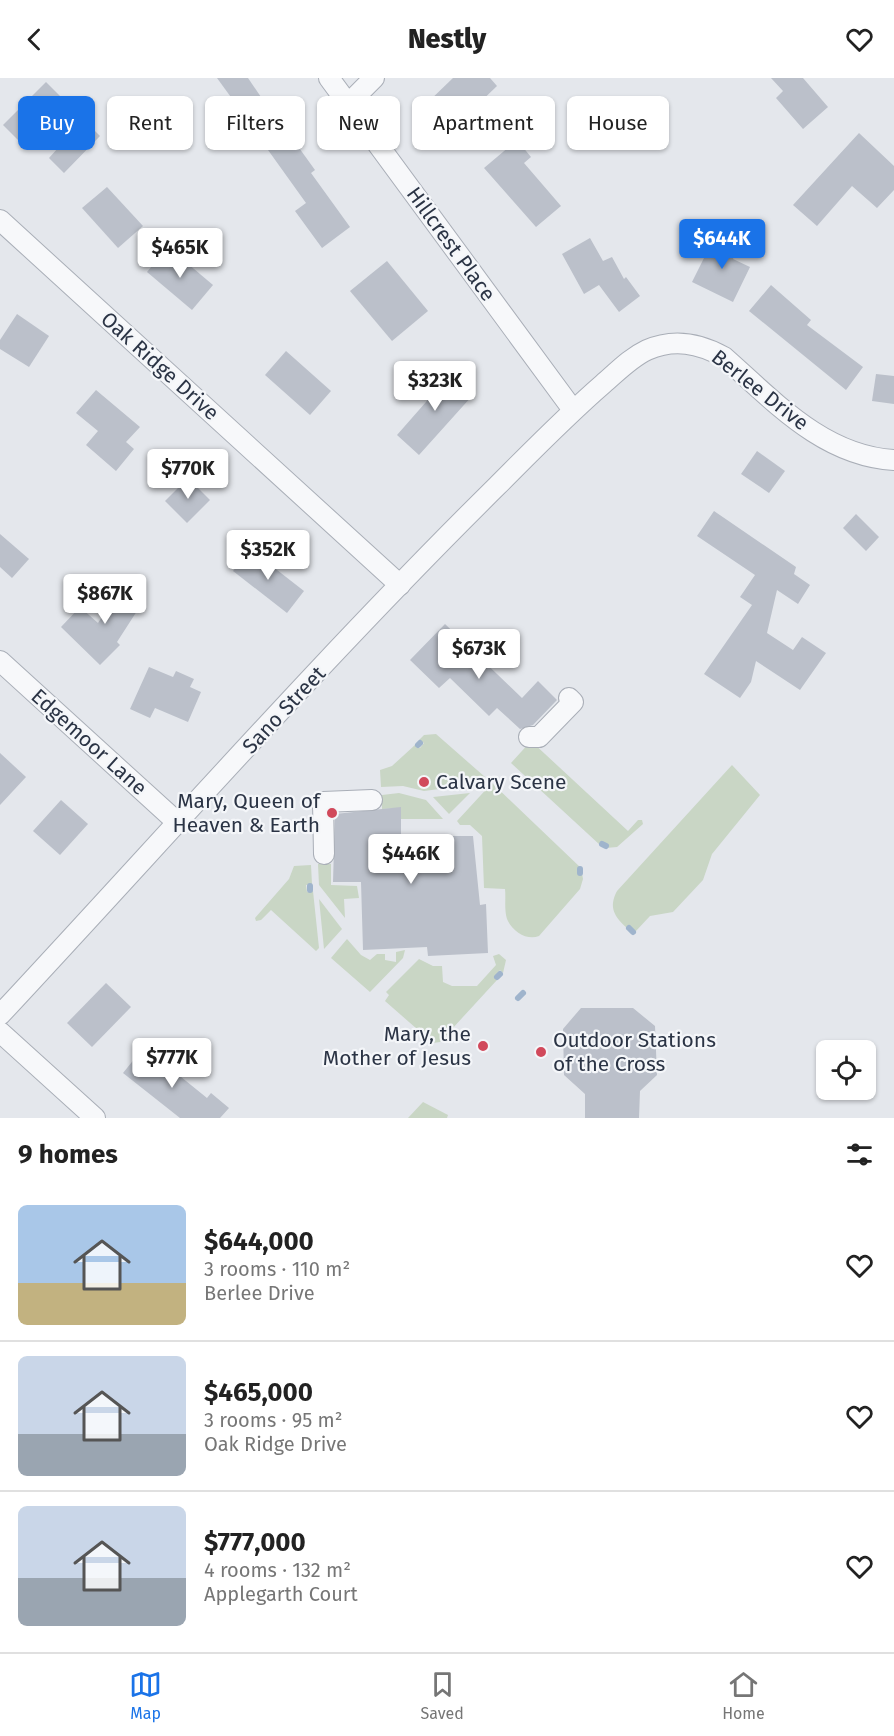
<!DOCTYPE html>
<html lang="en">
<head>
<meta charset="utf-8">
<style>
  :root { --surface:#fff; --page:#f2f2f2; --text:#222; --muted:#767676; --line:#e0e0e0; --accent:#1a73e8 }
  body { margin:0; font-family:"Fira Sans",sans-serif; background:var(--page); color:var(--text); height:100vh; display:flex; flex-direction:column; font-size:22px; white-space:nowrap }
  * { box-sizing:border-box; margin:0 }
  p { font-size:20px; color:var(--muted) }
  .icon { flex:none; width:33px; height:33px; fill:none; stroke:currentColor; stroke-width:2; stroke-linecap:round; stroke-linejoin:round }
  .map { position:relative; height:1040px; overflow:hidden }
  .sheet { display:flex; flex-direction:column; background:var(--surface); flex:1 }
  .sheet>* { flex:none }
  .banner { position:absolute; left:18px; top:18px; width:858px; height:54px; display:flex; gap:12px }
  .fabs { position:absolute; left:816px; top:962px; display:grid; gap:12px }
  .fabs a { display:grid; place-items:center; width:60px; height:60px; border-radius:9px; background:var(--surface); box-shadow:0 2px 4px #0004; font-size:30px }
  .price { position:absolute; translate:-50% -51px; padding:0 14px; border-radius:6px; background:#fff; color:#222; font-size:20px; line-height:39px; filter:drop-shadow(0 2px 3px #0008) }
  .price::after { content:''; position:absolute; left:50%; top:36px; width:18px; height:14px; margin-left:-9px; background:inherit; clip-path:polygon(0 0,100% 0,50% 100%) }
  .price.on { background:var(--accent); color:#fff }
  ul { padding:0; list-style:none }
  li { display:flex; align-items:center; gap:18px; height:150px; padding:0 18px }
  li+li { border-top:2px solid var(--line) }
  li span { display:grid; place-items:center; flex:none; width:168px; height:120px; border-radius:9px; color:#555 }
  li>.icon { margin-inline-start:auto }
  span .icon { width:72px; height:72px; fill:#fffc; stroke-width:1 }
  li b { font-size:26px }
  h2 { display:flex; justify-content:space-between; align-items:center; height:72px; padding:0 18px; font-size:26px }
  .chip { padding:0 21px; border-radius:9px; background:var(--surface); box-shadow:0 2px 4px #0004; font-size:21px; line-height:54px }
  .chip.on { background:var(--accent); color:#fff }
  header { display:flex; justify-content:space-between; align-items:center; height:78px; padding:0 18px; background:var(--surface); font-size:27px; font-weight:800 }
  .tabs { display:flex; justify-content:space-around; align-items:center; height:84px; border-top:2px solid var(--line); background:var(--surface); font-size:16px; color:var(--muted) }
  .tabs a { display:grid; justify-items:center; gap:3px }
  .tabs .on { color:var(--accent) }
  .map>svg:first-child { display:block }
  .green { fill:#c9d6c5 }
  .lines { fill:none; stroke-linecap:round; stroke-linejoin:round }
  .stream { stroke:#9fb4cc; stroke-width:6 }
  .building { fill:#bbc0ca }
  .street-casing { stroke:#a9aeb7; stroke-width:22 }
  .street { stroke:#f7f8fa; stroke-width:20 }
  .poi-dot { fill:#d1495b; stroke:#f4f6f9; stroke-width:2 }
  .labels { text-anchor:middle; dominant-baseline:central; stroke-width:4.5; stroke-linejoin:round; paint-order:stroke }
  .street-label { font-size:21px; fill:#2b3445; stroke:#f4f6f9 }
  .poi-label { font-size:21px; fill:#2b3445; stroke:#f4f6f9; text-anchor:start }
</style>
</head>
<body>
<header><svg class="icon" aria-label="back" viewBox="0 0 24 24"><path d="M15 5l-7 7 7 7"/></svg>Nestly<svg class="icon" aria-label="heart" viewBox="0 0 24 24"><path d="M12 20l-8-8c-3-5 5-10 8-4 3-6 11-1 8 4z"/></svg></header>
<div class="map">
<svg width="894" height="1040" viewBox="0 0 894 1040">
  <rect width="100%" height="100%" fill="#e4e7ec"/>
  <g class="green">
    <path d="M436,656L485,699L478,706L424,713L403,708L381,709L380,692L392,688L415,667L420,670L424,665L419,662L424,657Z"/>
    <path d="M531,663L628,753L638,742H642L643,746L617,769L606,770L602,764L600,767L511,685Z"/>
    <path d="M732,687L760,717L712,776L703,802L673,834L650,838L635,854L630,848L627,850C615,839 608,830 617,813Z"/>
    <path d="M492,705L581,790L583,801L580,811L539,858C527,863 512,853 507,841C504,832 506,820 505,811L484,810L482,758L470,747H460L457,743Z"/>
    <path d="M399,715L426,722L443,741H401V730L382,731V717Z"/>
    <path d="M470,715L449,736L433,719Z"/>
    <path d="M318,786H331V807L357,808L359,820L344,821L345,840L319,807Z"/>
    <path d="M311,787L312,806L306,807L307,814L313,813L319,870L316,873L271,832L261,842L256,843L255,840L289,801L294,788Z"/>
    <path d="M319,821L342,851L324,871Z"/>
    <path d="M347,861L361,877L370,882L377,876H385V882L396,884V874L405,872L403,880L370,914L331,880Z"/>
    <path d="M499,876L506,882L503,895L500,892L494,899L497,902L440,964L433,965L385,923L389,917L386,914L419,881L433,888H442L443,904L452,908H477L496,887L493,878Z"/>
    <path d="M423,1024L448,1037L447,1040H408Z"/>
  </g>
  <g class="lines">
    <g class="stream">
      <path d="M418,667L420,665"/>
      <path d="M602,766L606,768"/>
      <path d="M580,791V795"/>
      <path d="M310,808V812"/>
      <path d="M629,850L633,854"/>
      <path d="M497,899L500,896"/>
      <path d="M518,920L523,915"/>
    </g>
  </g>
  <g class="building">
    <path d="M217,0H248L261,19L241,33Z"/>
    <path d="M453,0H490L497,8L450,53L425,27Z"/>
    <path d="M771,0H803L828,29L803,51L776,20L783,13Z"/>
    <path d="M46,4L100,58L64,95L49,80L58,70L35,48L20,64L3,47Z"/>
    <path d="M284,49L315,92L311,95L350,149L322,170L295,133L306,125L263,65Z"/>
    <path d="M859,55L894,88V112L877,130L852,108L817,148L793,127Z"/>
    <path d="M517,62L531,79L524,85L561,128L536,149L484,90Z"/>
    <path d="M107,109L143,148L118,170L82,130Z"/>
    <path d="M716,156L739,168L733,181L750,189L733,224L692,204Z"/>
    <path d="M590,160L603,183L612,179L624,201L626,199L640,218L619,234L599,207L584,216L562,176Z"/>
    <path d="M168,169L213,207L192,232L147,194Z"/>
    <path d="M387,183L428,233L392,263L350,213Z"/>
    <path d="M771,207L811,242L807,247L863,289L846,312L749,233Z"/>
    <path d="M17,236L49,258L29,289L0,271V262Z"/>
    <path d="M286,273L331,313L310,337L265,297Z"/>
    <path d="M441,291L472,318L419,377L397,357L433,316L425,309Z"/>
    <path d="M876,296L894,298V326L872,323Z"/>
    <path d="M96,312L140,349L126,364L134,371L116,393L86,367L98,353L76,335Z"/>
    <path d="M757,373L785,393L769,415L741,396Z"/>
    <path d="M188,400L210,422L187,445L165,423Z"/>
    <path d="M714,433L796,489L794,496L810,507L798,526L777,512L767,555L793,572L802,559L826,575L800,612L756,583L751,604L740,620L704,596L752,527L740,519L755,497L697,458Z"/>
    <path d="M856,436L879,459L866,473L843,450Z"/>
    <path d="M0,456L29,481L12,500L0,489Z"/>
    <path d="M250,471L304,513L287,535L233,493Z"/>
    <path d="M124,505L146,519L117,564L120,567L100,587L61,549L80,529L98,545Z"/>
    <path d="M445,546L522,620L538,603L557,622L533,647L520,651L497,630L489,638L450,600L439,610L410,582Z"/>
    <path d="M149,589L173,599L176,593L194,601L190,609L201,614L188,644L155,630L150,640L130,631Z"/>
    <path d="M0,675L26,699L0,727Z"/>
    <path d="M61,722L88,746L60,777L33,753Z"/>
    <path d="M401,729V758H473L480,827L486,826L488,875L428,878L427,869L363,872L361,804H333L335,736Z"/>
    <path d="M106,905L131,929L92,969L67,945Z"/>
    <path d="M581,930H633L655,948L657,997L640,1013L639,1040H585V1016L564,997L563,951Z"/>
    <path d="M144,969L207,1020L211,1015L229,1030L220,1040H180L123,995Z"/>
  </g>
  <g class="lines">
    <g class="street-casing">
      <g id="street">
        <path d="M329,0L573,332"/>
        <path d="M348,26L374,0"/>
        <path d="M0,142L400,507"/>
        <path d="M0,583L178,745"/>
        <path d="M529,659H539L573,624L569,620"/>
        <path d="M324,776L323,724L372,722"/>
        <path d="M0,937C165,760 325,578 497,408C532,373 566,338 603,306C617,294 630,280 647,272C674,260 699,265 724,279C774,323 823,378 894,382"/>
        <path d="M0,954L95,1040"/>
      </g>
    </g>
    <use href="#street" class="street"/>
  </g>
  <g class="poi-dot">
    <circle cx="424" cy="704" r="6"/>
    <circle cx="332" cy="735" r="6"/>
    <circle cx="483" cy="968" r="6"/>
    <circle cx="541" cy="974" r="6"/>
  </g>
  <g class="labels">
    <g class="street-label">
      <text transform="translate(451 166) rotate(54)">Hillcrest Place</text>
      <text transform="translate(160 288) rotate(42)">Oak Ridge Drive</text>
      <text transform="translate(760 312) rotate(38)">Berlee Drive</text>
      <text transform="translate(284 632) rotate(-47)">Sano Street</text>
      <text transform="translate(89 664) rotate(42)">Edgemoor Lane</text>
    </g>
    <g class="poi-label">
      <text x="436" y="704">Calvary Scene</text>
      <text x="320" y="723" text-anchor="end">Mary, Queen of<tspan x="320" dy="24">Heaven &amp; Earth</tspan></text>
      <text x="471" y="956" text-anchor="end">Mary, the<tspan x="471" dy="24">Mother of Jesus</tspan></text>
      <text x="553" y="962">Outdoor Stations<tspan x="553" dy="24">of the Cross</tspan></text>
    </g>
  </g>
</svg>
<div class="fabs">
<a><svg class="icon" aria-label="locate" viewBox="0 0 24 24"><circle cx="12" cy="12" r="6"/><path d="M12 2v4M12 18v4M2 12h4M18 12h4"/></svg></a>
</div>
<b class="price on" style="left:722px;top:192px">$644K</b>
<b class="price" style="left:180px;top:201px">$465K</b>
<b class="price" style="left:435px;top:334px">$323K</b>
<b class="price" style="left:188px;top:422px">$770K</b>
<b class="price" style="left:268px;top:503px">$352K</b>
<b class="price" style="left:105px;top:547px">$867K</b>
<b class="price" style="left:479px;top:602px">$673K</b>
<b class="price" style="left:411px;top:807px">$446K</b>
<b class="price" style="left:172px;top:1011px">$777K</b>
<div class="banner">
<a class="chip on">Buy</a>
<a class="chip">Rent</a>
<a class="chip">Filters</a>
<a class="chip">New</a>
<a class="chip">Apartment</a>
<a class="chip">House</a>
</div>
</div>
<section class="sheet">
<h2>9 homes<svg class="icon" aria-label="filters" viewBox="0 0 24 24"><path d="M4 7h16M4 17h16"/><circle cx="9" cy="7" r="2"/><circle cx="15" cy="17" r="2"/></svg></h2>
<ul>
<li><span style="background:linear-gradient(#a9c7e8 65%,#c2b280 0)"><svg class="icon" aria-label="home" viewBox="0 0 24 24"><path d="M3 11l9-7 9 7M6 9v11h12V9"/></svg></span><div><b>$644,000</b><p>3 rooms · 110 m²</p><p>Berlee Drive</p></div><svg class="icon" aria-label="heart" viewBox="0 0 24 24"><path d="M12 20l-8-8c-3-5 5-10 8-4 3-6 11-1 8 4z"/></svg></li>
<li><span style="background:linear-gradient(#c9d6e8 65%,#9aa5b1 0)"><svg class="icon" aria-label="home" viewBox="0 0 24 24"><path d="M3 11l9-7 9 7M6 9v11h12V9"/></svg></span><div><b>$465,000</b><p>3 rooms · 95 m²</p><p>Oak Ridge Drive</p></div><svg class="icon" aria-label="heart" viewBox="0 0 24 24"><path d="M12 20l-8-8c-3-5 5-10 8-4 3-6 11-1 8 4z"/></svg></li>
<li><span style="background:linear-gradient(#c9d6e8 60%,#9aa5b1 0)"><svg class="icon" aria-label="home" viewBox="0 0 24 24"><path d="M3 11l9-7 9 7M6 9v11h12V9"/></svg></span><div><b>$777,000</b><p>4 rooms · 132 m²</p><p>Applegarth Court</p></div><svg class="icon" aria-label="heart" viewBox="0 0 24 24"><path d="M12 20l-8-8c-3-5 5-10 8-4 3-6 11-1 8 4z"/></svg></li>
</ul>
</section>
<nav class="tabs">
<a class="on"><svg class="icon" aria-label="map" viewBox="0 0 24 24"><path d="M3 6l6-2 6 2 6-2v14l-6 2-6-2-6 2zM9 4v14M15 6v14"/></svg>Map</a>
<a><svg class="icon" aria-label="saved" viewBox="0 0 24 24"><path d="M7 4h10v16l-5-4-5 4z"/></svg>Saved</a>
<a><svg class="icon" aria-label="home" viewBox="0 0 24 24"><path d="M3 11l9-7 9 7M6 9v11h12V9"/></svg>Home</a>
</nav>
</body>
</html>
